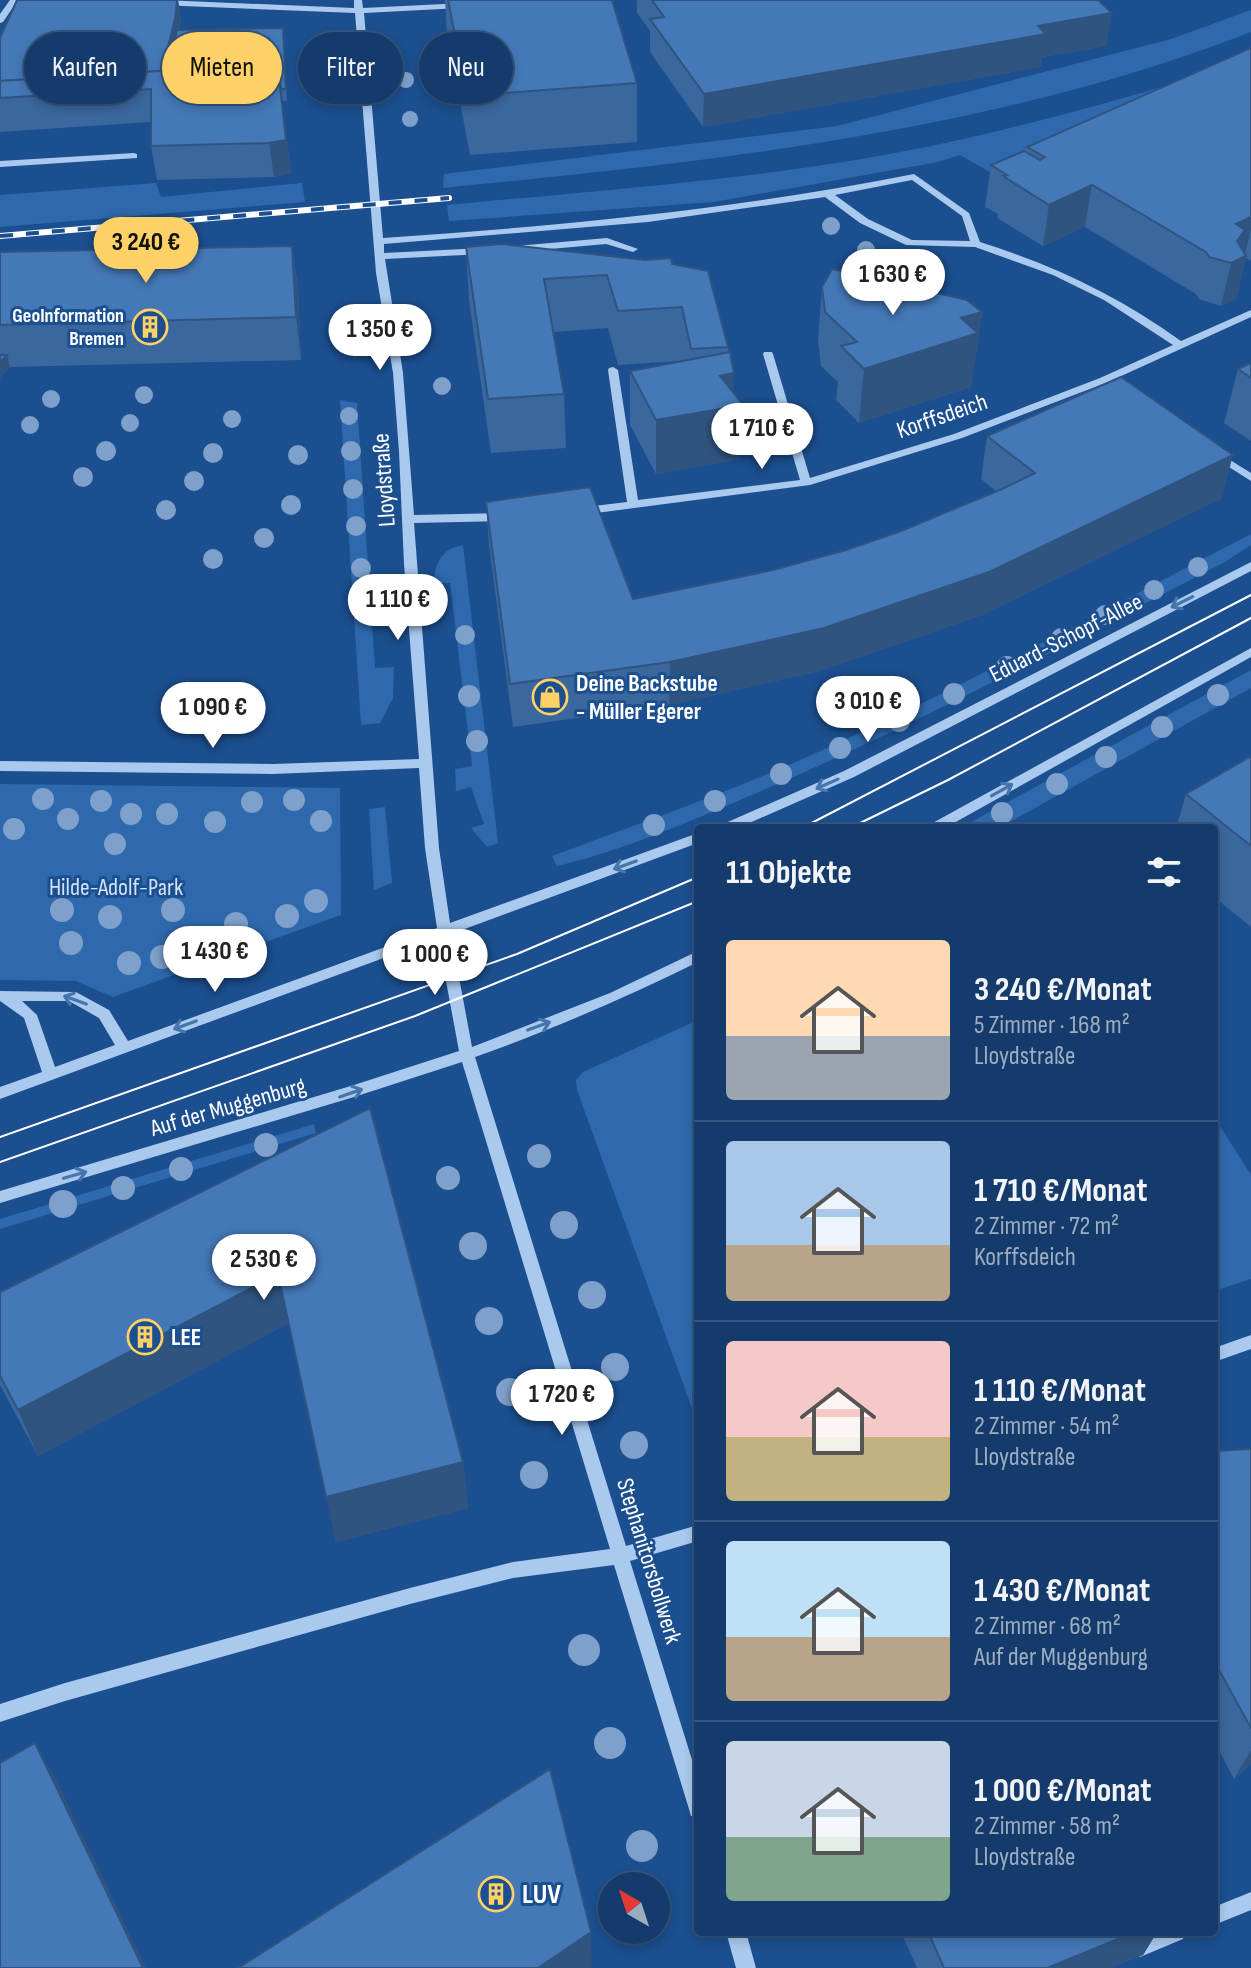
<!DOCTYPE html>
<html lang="de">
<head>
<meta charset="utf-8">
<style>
  :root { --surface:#143b6b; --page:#214673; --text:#f1f3f6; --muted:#9dadc1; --line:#33557e; --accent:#ffd166 }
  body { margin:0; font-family:"Sofia Sans Condensed",sans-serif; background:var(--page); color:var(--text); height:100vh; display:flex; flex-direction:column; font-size:30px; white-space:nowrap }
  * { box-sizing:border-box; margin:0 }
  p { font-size:26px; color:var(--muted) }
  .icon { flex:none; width:44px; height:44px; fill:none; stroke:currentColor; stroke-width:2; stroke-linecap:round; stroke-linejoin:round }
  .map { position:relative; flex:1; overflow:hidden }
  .sheet { position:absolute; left:694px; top:824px; width:524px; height:1112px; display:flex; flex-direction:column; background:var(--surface); border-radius:8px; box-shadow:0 4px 12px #0003,0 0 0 2px var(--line) }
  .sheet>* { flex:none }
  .hud { position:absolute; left:24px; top:32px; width:550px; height:72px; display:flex; gap:16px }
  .needle { width:52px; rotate:321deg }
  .fabs { position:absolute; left:598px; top:1872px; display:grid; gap:16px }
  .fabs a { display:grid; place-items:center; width:72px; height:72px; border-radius:50%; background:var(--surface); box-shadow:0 4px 12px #0003,0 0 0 2px var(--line); font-size:40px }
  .price { position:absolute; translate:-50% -68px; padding:0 18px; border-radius:28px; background:#fff; color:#222; font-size:26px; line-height:52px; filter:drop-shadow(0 2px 4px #0008) }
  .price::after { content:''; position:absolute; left:50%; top:48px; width:24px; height:18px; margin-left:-12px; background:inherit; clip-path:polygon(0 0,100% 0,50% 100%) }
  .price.current { background:var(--accent); color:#111 }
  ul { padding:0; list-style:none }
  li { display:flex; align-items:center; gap:24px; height:200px; padding:0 32px }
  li+li { border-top:2px solid var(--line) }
  li span { display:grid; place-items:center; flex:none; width:224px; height:160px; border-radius:8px; color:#555 }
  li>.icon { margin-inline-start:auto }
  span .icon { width:96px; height:96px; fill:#fffc; stroke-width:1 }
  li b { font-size:34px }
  h2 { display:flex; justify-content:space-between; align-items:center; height:96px; padding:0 32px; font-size:34px }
  .pill { padding:0 28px; border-radius:36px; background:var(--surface); box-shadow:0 4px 12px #0003,0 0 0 2px var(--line); font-size:28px; line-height:72px }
  .pill.current { background:var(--accent); color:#111 }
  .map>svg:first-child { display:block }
  .green { fill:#2e69ad }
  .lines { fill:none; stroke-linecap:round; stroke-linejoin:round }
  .minor { fill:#a9c9ee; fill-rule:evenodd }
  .tram { stroke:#fff; stroke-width:2 }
  .rail-casing { stroke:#fff; stroke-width:6 }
  .rail { stroke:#1b4f8f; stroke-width:4; stroke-dasharray:13; stroke-linecap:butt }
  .tree { fill:#7ea0ca }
  .wall { fill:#3a679d }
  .shaded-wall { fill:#305480 }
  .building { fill:#4478b7; stroke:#305480; stroke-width:2 }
  .oneway { stroke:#4674ac }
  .labels { text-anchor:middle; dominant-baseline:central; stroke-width:6; stroke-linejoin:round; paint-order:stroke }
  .far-poi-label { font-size:20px; font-weight:bold; fill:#fff; stroke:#1b4f8f; text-anchor:end }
  .street-label { font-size:24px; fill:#fff; stroke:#1b4f8f }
  .poi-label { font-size:24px; font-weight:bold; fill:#fff; stroke:#1b4f8f; text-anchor:start }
  .park-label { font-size:24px; fill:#cfe3fa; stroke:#1b4f8f }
  .near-poi-label { font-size:28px; font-weight:bold; fill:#fff; stroke:#1b4f8f; text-anchor:start }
</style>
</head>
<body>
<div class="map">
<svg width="1251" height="1968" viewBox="0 0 1251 1968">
  <rect width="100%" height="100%" fill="#1b4f8f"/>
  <g class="green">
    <path d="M1251,10V32C993,132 716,161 443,188L444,174L837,126L1171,39Z"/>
    <path d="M1197,77L1011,184L960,155L938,162L714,202L449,221L447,205C613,189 782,178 945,143C1030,125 1113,101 1197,77Z"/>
    <path d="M156,183L161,197L302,183L305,202L0,227V195Z"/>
    <path d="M340,400L357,403L375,668L394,667L393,698L380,723L361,725Z"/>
    <path d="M1251,534V545L1225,562C1074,640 924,721 768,788C700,817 629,849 557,866L552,856C637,824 724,794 807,757C958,690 1104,610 1251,534Z"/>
    <path d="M463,545L498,843L487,847L471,828L484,824L471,787L456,791L455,769L472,766L450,583H434C435,563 441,549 463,545Z"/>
    <path d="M1251,670V688L999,828H960Z"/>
    <path d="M0,784L340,788L341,915L113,997L76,981L0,980Z"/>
    <path d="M385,807L392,883L374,890L369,809Z"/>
    <path d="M698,1020V1425L577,1090L576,1080L583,1072Z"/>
    <path d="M1214,1117L1251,1175V1279L1214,1291Z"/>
    <path d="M314,1124L316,1133L0,1229V1219Z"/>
  </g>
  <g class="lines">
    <g class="minor">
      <path d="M10,0H18L3,22L0,23V14Z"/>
      <path d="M162,0L354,8V0H362L363,8L464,3L465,5L461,8L364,13L383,238C562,226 738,209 914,174L969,213L980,242C1053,265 1119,296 1181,341L1251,310V317L1108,382L962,438L810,485L581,515L577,514V508L627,502L608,370L609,368L613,367L618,370L638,500L800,480L763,354L764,352H772L773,354L810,478L954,434L1100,378L1173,345L1104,300L1053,275L975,247L906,245L860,223L825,197L648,222L384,244V253L483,248L488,251L483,254L385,259L403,373L414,515L505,513L511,517L505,521L414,523L439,848L450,923L698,833V843L451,934L472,1047L610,993L698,951V962C625,998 551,1030 475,1057L626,1546L698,1525V1541L630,1561L698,1779V1818L691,1816L689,1809L614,1565L513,1578L410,1604L65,1701L0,1722V1704L65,1683L410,1588L513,1562L610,1549L462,1062L354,1097L0,1203V1191L354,1085L459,1051L438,938L0,1099V1087L42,1072L24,1018L0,1001V991L76,992L109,1010L128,1041L437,928L425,848L419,768L273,774L0,771V761L273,764L419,759L404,564L399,452L393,373L376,273L355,13L159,5L158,3ZM912,180L962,216L970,241L912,240L868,219L835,195ZM22,1001H69L99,1018L115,1045L55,1067L37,1015Z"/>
      <path d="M134,153L137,154V158L0,167V161Z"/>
      <path d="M607,238L638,249L633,252L606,244L516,252L511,249L516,246Z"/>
      <path d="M1214,450L1251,473V481L1210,455L1208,453Z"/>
      <path d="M1251,562V571L854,777L738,828H719L721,825L844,771Z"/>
      <path d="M1251,648V657L945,828H927L929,825Z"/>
      <path d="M1251,1335V1349L1214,1362V1348Z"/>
      <path d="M1251,1892V1910L1214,1925V1907Z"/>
      <path d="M726,1932H746L756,1968H736Z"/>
      <path d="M1153,1932H1186L1183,1939L1140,1957L1133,1954L1130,1947L1133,1940Z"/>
    </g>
    <g class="tram">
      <path d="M802,828L1251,595"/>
      <path d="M850,828L948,780L1251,618"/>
      <path d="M0,1137L517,954L698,877"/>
      <path d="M0,1162L415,1016L698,901"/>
    </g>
    <g class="rail-casing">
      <path id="rail" d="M0,236L449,198"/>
    </g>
    <use href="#rail" class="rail"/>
  </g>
  <g class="tree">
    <circle cx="406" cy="80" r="8"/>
    <circle cx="410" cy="119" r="8"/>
    <circle cx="831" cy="226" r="9"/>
    <circle cx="866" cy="250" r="9"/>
    <circle cx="442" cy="386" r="9"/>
    <circle cx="144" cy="395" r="9"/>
    <circle cx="51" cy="399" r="9"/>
    <circle cx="349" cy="416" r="9"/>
    <circle cx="232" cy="419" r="9"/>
    <circle cx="130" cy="423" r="9"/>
    <circle cx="30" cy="425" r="9"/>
    <circle cx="106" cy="451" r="10"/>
    <circle cx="351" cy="451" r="10"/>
    <circle cx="213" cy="453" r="10"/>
    <circle cx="298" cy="455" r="10"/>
    <circle cx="83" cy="477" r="10"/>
    <circle cx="194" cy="481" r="10"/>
    <circle cx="353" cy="489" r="10"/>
    <circle cx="291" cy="505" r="10"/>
    <circle cx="166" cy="510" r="10"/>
    <circle cx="356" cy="526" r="10"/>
    <circle cx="264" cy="538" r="10"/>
    <circle cx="213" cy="559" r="10"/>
    <circle cx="1198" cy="567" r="10"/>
    <circle cx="361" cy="568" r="10"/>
    <circle cx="1154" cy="590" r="10"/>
    <circle cx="364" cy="611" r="10"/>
    <circle cx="1105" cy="615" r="10"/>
    <circle cx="465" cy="635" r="10"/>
    <circle cx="1061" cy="638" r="10"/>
    <circle cx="1007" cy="667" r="11"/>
    <circle cx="954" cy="694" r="11"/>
    <circle cx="1218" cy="695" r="11"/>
    <circle cx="469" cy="696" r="11"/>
    <circle cx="899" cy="721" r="11"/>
    <circle cx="1162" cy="727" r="11"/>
    <circle cx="477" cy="741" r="11"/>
    <circle cx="840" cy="748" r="11"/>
    <circle cx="1106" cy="757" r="11"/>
    <circle cx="781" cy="774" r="11"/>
    <circle cx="1057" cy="784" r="11"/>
    <circle cx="43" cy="799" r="11"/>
    <circle cx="294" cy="800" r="11"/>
    <circle cx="101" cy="801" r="11"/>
    <circle cx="715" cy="801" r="11"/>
    <circle cx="252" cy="802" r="11"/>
    <circle cx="1002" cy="813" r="11"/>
    <circle cx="131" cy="814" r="11"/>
    <circle cx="167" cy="814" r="11"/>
    <circle cx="68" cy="819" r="11"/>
    <circle cx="321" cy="821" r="11"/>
    <circle cx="215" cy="822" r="11"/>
    <circle cx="654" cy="825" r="11"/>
    <circle cx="14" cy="829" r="11"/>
    <circle cx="115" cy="844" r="11"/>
    <circle cx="316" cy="901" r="12"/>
    <circle cx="62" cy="910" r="12"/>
    <circle cx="173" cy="910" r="12"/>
    <circle cx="287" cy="916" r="12"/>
    <circle cx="110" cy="917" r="12"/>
    <circle cx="236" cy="924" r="12"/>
    <circle cx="71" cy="943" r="12"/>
    <circle cx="212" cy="943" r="12"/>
    <circle cx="162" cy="957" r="12"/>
    <circle cx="129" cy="963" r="12"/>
    <circle cx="266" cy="1145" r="12"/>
    <circle cx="539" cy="1156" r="12"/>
    <circle cx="181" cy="1169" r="12"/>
    <circle cx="448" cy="1178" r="12"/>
    <circle cx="123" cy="1188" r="12"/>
    <circle cx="63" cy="1204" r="14"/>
    <circle cx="564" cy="1225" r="14"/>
    <circle cx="473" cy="1246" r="14"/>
    <circle cx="592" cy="1295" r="14"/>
    <circle cx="489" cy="1321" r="14"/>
    <circle cx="615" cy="1367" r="14"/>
    <circle cx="510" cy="1392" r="14"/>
    <circle cx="634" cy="1445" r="14"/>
    <circle cx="534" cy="1475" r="14"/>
    <circle cx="584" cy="1650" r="16"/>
    <circle cx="610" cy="1743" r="16"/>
    <circle cx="642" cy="1846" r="16"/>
  </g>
  <g class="wall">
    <path d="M178,0L181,21L180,30L284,40L287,101H282L291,173L274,177L157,180L151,146V122L0,132V38Z"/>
    <path d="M445,0H612L637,83V142L470,155L447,34Z"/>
    <path d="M637,0H1098L1112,13L1106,46L1042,57L1041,67L703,127L650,52V31L637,13Z"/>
    <path d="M1251,48V261L1246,258L1236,298L1221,306L1199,299L1196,294L1085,227L1043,246L997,218L998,214L985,207L991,165L1026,152L1027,147Z"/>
    <path d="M292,246L298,288L301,360L10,367L0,378V252Z"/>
    <path d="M466,247L645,260L672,264L728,347L740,459L656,474L630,425V371L681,361L618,365L608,328L554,332L564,394L566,448L491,453L469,300Z"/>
    <path d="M822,287L982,312L971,387L859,423L836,400L838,382L821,366L818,341Z"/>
    <path d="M1251,363V441L1224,423L1238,369Z"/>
    <path d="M987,436L1222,498L982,615L820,671L669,705L513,727L489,545L486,502L633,599L773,570L846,550L901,531L996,491L981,479Z"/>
    <path d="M1251,756V927L1214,897V828H1176L1186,794Z"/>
    <path d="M370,1108L463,1462L468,1508L336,1542L289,1323L38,1456L0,1385V1292Z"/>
    <path d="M1251,1449V1764L1234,1779L1214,1741V1451Z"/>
    <path d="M901,1932H1157L1143,1955L1111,1968H917Z"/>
  </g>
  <g class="shaded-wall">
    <path d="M178,0L181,21L179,42L166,91L159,80Z"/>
    <path d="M1112,13L1106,46L1042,57L1041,67L703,127L704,94L1038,26Z"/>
    <path d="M278,68L291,173L274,177L269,143Z"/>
    <path d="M1092,185L1085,227L1043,246L1049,205Z"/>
    <path d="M1251,217V230L1244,257L1246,256L1236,298L1221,306L1231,263L1236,224Z"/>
    <path d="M292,246L298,288L301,360L296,317Z"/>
    <path d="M982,312L971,387L859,423L864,369L961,318Z"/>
    <path d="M7,355L10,367L0,378V362Z"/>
    <path d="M734,373L733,407L743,405L740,459L656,474V420L720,376Z"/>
    <path d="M1233,455L1222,498L982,615L820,671L669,705L670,662Z"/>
    <path d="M278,1274L289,1323L38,1456L18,1410Z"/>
    <path d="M463,1462L468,1508L336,1542L326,1497Z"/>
    <path d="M35,1743L57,1782L146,1968H143Z"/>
    <path d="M1251,1750V1764L1234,1779Z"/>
    <path d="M591,1932L592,1966L590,1968H538Z"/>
    <path d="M1135,1932H1157L1143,1955L1111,1968H1047Z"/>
  </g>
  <g class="building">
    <path d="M17,0H177L175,19L162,71L0,81V38Z"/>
    <path d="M448,0H612L637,83L467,96Z"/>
    <path d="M652,0H1098L1112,13L1038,26L1046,34L704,94L650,19L664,17Z"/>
    <path d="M283,28L286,89H281L278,68L167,70L177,30Z"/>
    <path d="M1251,48V217L1236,224L1245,230L1237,241L1246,256L1231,263L1209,257L1206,252L1092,185L1049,205L1003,176L1007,175L991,165L1024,151L1040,160L1045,157L1027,147Z"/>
    <path d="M278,68L286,140L269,143L151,146V89L0,98V81L158,71Z"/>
    <path d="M502,244L645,260L671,258L672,264L708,271L728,347L691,349L682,307L618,311L607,275L544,279L564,394L488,399L466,247Z"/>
    <path d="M292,246L296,317L0,325V252Z"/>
    <path d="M832,269L967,300L982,312L961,318L978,333L864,369L841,346L857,342L825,312L822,287Z"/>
    <path d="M730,352L734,373L720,376L743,405L656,420L630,371Z"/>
    <path d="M0,355H7L0,362Z"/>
    <path d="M1251,363V378L1238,369Z"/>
    <path d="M1121,377L1233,455L989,572L824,628L670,662L510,684L486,502L590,487L633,599L773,570L846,550L901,531L1002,489L1035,473L987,436Z"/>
    <path d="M1251,756V846L1186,794Z"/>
    <path d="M370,1108L463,1462L326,1497L278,1274L18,1410L0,1376V1292Z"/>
    <path d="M1251,1449V1728L1214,1661V1451Z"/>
    <path d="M35,1743L143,1968H0V1763Z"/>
    <path d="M550,1769L591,1932L538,1968H238Z"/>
    <path d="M928,1932H1135L1047,1968H944Z"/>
  </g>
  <defs><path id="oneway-shaft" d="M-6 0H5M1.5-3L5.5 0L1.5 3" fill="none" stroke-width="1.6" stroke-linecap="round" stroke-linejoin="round" transform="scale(2)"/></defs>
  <g class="oneway">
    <use href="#oneway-shaft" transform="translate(1182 602) rotate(153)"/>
    <use href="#oneway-shaft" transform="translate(827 784) rotate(156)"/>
    <use href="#oneway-shaft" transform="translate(1002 790) rotate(-29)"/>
    <use href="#oneway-shaft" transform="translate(625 865) rotate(160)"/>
    <use href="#oneway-shaft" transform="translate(75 1000) rotate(-160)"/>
    <use href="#oneway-shaft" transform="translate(185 1025) rotate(160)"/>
    <use href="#oneway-shaft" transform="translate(539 1026) rotate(-20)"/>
    <use href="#oneway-shaft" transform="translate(351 1093) rotate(-19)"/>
    <use href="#oneway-shaft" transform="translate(75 1175) rotate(-16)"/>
  </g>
  <defs>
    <g id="building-ring" transform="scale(1.8)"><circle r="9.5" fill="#1b4f8f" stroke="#ffd166" stroke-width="1.5"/><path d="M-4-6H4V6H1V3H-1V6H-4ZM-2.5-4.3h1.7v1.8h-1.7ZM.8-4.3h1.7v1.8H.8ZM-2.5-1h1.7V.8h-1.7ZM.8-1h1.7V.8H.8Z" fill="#ffd166"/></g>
    <g id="shop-ring" transform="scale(1.8)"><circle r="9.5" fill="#1b4f8f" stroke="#ffd166" stroke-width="1.5"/><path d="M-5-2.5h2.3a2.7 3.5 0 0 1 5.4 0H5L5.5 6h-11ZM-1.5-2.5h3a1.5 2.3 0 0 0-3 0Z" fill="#ffd166"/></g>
  </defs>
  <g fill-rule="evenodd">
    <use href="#building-ring" x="150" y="327"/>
    <use href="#shop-ring" x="550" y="697"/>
    <use href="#building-ring" x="145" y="1337"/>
    <use href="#building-ring" x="496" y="1894"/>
  </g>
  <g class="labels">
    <g class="far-poi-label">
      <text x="124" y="316">GeoInformation<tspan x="124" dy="23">Bremen</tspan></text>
    </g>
    <g class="street-label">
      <text transform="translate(942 416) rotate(-19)">Korffsdeich</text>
      <text transform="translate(384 480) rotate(-94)">Lloydstraße</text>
      <text transform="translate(1066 638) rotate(-27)">Eduard-Schopf-Allee</text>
      <text transform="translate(228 1107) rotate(-16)">Auf der Muggenburg</text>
      <text transform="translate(649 1561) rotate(73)">Stephanitorsbollwerk</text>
    </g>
    <g class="poi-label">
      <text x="576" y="683">Deine Backstube<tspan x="576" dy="28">- Müller Egerer</tspan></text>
      <text x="171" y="1337">LEE</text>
    </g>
    <g class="park-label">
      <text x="116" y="887">Hilde-Adolf-Park</text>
    </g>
    <g class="near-poi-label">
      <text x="522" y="1894">LUV</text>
    </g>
  </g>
</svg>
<div class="fabs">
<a><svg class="needle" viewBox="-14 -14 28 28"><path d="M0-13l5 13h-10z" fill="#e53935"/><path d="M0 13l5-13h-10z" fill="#9dadc1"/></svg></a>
</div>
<b class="price current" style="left:146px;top:285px">3 240 €</b>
<b class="price" style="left:893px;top:317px">1 630 €</b>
<b class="price" style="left:380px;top:372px">1 350 €</b>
<b class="price" style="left:762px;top:471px">1 710 €</b>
<b class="price" style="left:398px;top:642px">1 110 €</b>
<b class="price" style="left:868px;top:744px">3 010 €</b>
<b class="price" style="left:213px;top:750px">1 090 €</b>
<b class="price" style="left:215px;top:994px">1 430 €</b>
<b class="price" style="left:435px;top:997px">1 000 €</b>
<b class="price" style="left:264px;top:1302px">2 530 €</b>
<b class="price" style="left:562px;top:1437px">1 720 €</b>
<div class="hud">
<a class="pill">Kaufen</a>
<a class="pill current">Mieten</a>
<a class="pill">Filter</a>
<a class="pill">Neu</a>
</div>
<section class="sheet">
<h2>11 Objekte<svg class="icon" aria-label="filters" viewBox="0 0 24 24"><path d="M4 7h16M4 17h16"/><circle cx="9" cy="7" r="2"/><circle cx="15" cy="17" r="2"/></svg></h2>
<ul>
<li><span style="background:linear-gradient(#ffd9b3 60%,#9aa5b1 0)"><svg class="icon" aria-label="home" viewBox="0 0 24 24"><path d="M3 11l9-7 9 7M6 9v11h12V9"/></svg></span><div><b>3 240 €/Monat</b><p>5 Zimmer · 168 m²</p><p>Lloydstraße</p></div></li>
<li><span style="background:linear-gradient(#a9c7e8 65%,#b9a48a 0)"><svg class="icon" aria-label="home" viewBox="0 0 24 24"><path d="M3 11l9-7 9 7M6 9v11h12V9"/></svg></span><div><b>1 710 €/Monat</b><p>2 Zimmer · 72 m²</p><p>Korffsdeich</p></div></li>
<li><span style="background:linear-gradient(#f6c9c9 60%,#c2b280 0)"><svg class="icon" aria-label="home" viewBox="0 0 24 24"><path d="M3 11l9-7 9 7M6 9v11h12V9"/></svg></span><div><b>1 110 €/Monat</b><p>2 Zimmer · 54 m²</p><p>Lloydstraße</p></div></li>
<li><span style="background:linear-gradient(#bfe0f5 60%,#b9a48a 0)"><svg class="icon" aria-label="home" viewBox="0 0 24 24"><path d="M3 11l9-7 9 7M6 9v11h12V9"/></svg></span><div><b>1 430 €/Monat</b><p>2 Zimmer · 68 m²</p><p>Auf der Muggenburg</p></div></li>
<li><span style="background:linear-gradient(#c9d6e8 60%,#7fa58c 0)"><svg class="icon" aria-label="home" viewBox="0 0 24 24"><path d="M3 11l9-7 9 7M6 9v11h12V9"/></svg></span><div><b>1 000 €/Monat</b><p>2 Zimmer · 58 m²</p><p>Lloydstraße</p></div></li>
</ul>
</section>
</div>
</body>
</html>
